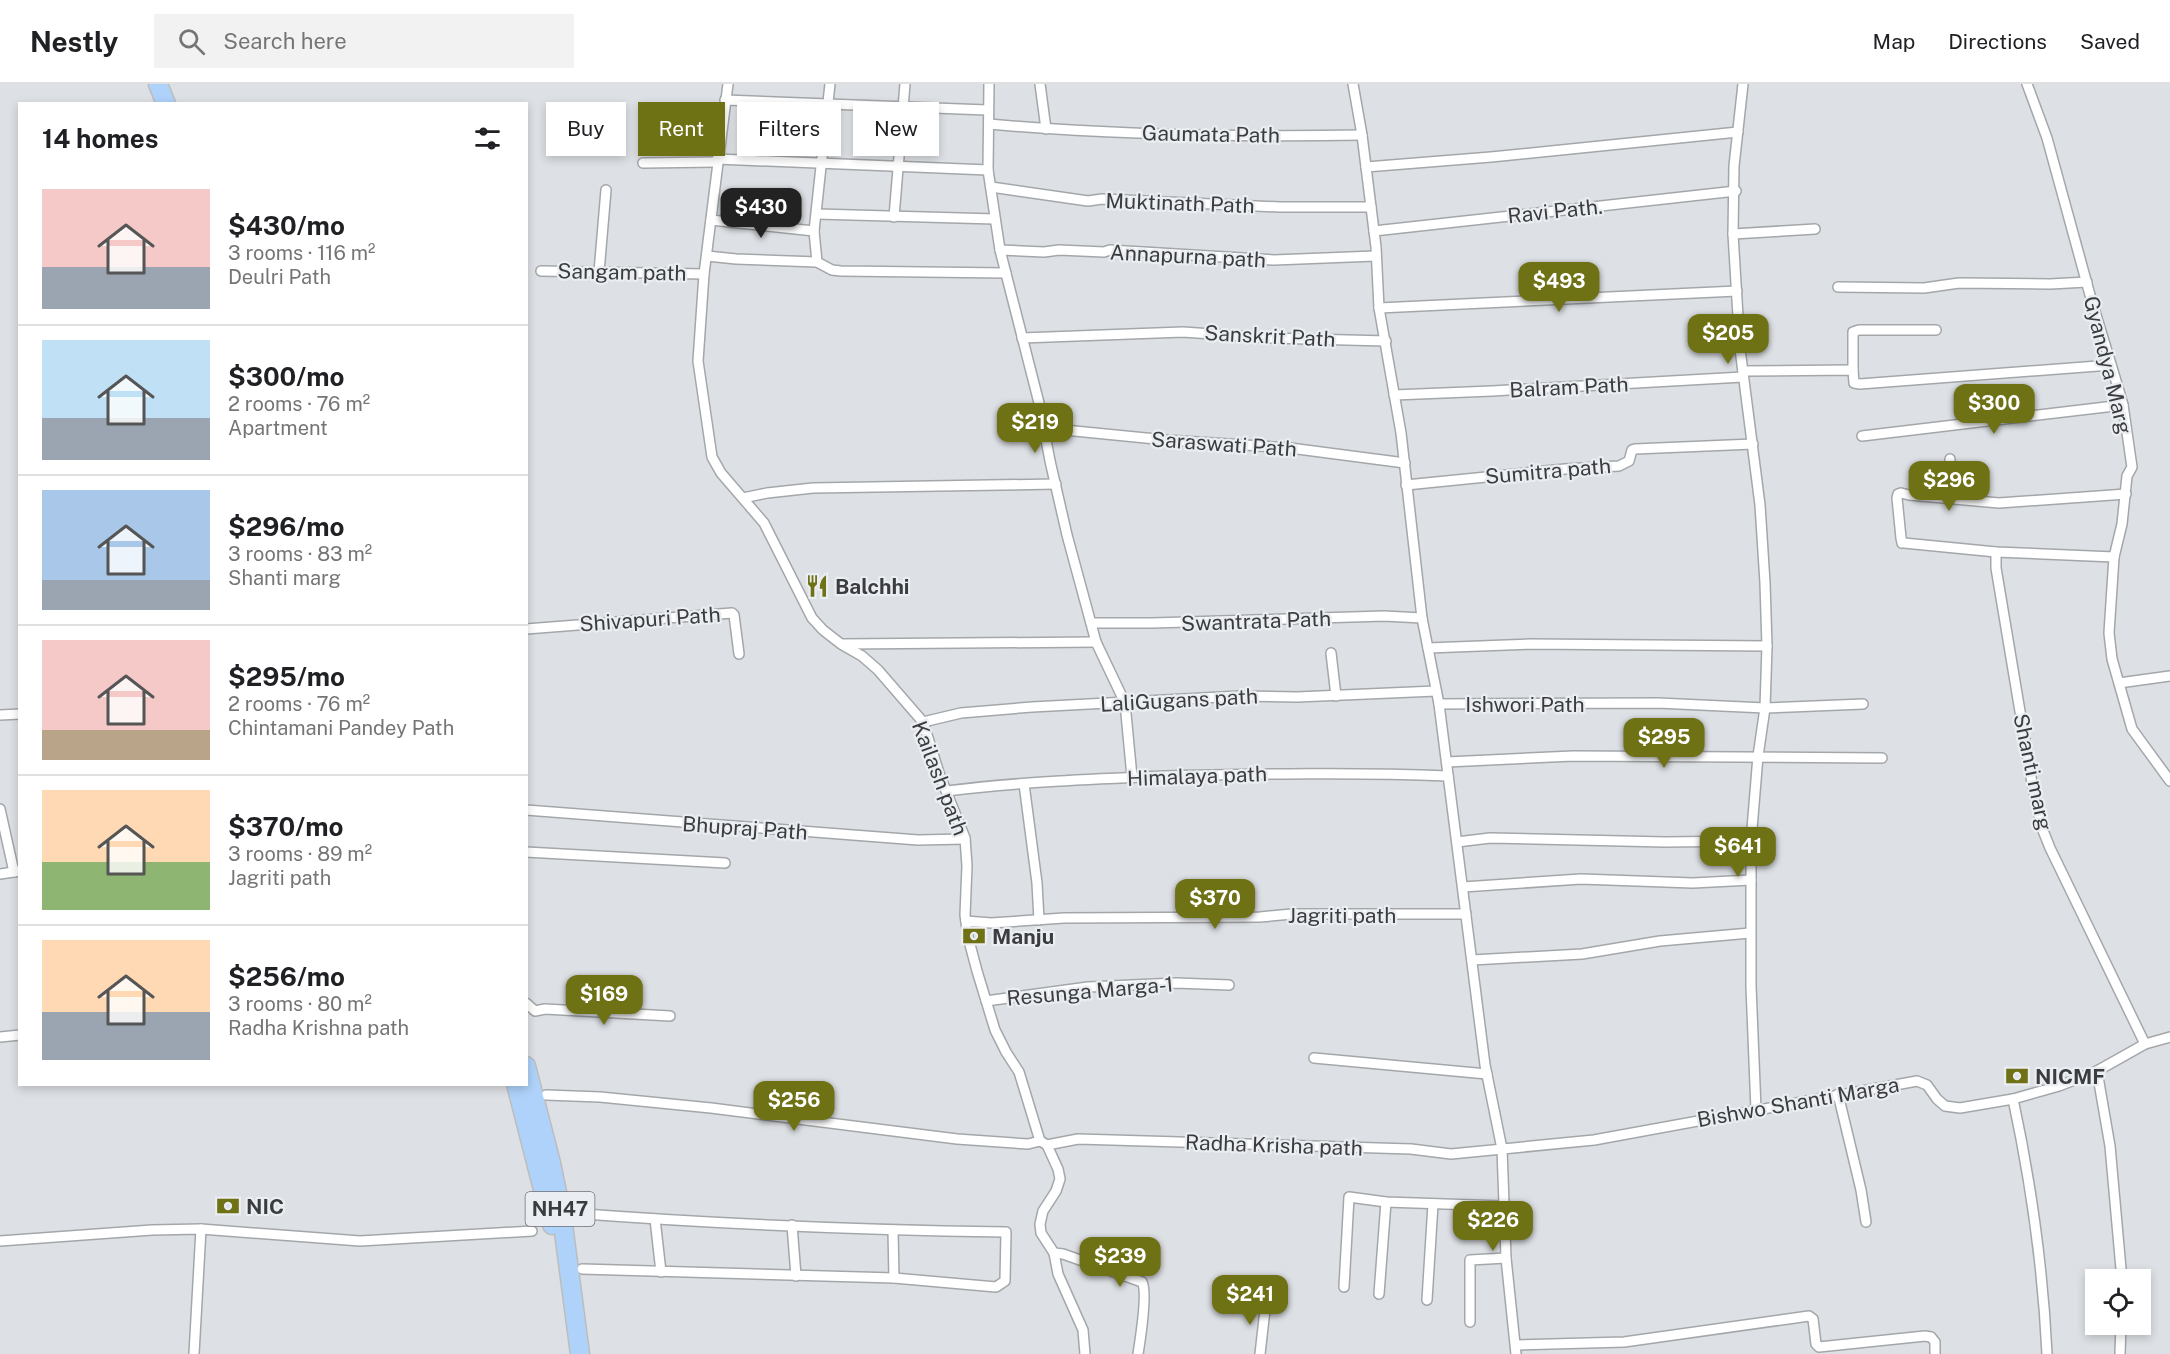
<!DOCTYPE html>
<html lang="en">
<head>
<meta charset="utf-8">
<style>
  :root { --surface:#fff; --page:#f2f2f2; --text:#202124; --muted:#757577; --line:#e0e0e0; --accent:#6f7115 }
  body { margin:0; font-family:"Public Sans",sans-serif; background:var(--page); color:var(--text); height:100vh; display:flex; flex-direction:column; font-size:22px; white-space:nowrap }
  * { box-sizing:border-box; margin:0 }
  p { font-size:20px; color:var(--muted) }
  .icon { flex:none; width:33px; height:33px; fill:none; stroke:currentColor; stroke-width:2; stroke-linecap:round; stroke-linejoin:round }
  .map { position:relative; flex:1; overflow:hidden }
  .drawer { position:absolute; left:18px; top:18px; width:510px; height:984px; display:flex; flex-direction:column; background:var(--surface); border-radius:0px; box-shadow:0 3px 9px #0003 }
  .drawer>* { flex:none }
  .banner { position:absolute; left:546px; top:18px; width:570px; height:54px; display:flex; gap:12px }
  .fabs { position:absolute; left:2085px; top:1185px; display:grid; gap:12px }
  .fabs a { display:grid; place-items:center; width:66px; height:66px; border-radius:0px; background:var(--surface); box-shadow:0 3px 9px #0003; font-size:30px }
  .price { position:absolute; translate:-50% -51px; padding:0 14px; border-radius:12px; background:var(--accent); color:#fff; font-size:20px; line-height:39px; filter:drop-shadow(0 2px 3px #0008) }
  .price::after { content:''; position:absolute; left:50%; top:36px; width:18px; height:14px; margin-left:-9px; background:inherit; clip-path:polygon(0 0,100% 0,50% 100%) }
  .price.current { background:#222; color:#fff }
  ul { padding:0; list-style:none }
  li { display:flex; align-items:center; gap:18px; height:150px; padding:0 24px }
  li+li { border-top:2px solid var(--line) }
  li span { display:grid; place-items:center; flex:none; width:168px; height:120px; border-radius:0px; color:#555 }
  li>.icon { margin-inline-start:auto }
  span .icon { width:72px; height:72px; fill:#fffc; stroke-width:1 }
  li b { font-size:26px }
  h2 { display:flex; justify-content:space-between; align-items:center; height:72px; padding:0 24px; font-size:26px }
  .chip { padding:0 21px; border-radius:0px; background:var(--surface); box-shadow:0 3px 9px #0003; font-size:21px; line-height:54px }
  .chip.current { background:var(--accent); color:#fff }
  header { display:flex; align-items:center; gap:36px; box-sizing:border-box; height:84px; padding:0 30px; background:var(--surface); border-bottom:2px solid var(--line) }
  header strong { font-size:28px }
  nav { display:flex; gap:33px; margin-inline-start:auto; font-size:21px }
  .search { width:420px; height:54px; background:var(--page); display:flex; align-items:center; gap:15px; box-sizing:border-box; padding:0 21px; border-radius:0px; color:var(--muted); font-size:22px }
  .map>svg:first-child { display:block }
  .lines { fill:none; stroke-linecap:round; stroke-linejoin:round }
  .street-casing { stroke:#a4a7aa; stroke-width:12 }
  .highway-casing { stroke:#bcbdbd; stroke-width:21 }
  .street { stroke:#fff; stroke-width:9 }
  .highway { stroke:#aed2fa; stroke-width:18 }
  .labels { text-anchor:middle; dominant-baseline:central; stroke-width:4.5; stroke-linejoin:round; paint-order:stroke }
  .shield { fill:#eaedf1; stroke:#707174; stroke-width:1.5 }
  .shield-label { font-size:20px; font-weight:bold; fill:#3b3c3e }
  .street-label { font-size:21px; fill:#3b3c3e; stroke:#eaedf1 }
  .poi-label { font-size:21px; font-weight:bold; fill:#3b3c3e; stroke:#eaedf1; text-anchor:start }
</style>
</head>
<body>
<header>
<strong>Nestly</strong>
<div class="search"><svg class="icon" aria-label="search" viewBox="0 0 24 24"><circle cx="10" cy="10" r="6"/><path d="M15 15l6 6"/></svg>Search here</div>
<nav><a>Map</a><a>Directions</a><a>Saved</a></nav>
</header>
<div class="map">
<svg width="2170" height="1270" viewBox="0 0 2170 1270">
  <rect width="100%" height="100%" fill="#dde0e4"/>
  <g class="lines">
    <g class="street-casing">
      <g id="street">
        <path d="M728,0L704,190L698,277L712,373L721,389L764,439L812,534L823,546L841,560L862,572L878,586L923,638L940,692L965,754L967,782L965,831L968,853L977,887L995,946L1006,968L1019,988L1040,1057"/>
        <path d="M989,0L988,86L1000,166L1039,319L1050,377L1067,451L1096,558L1125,619L1132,693"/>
        <path d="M1040,0L1046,45"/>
        <path d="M1353,0L1362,51L1376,163L1379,224L1401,349L1422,534L1439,620L1485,981L1502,1065L1506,1174L1516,1270"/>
        <path d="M1743,0L1734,82L1733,150L1740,265L1760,421L1765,499L1767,562L1765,624L1758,672L1751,757V902L1756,1026"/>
        <path d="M2027,0L2047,54L2090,211L2117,300L2123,321L2132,383L2127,392L2122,440L2114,473L2109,549L2112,575L2132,645L2170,697"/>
        <path d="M725,16L987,26"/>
        <path d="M989,40C1113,51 1238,53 1362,51"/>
        <path d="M717,75L988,86"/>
        <path d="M643,79L717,78"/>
        <path d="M1366,83L1491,73L1738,48"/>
        <path d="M991,103L1088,117L1102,115L1280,123H1371"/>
        <path d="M817,130L995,135"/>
        <path d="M894,133L905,0"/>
        <path d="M711,136L814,147"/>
        <path d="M1374,147L1736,107"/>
        <path d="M1733,150L1815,145"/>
        <path d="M1000,166L1044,168L1059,166L1104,168L1110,166L1274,176L1375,172"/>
        <path d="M707,172L736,175L817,178L832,186L841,187L1006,189"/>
        <path d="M817,178L814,147L830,0"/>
        <path d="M541,187L704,190"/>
        <path d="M599,188L606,106"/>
        <path d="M1838,203L1924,204L1959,199L2050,200L2087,198"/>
        <path d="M1379,224L1737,207"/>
        <path d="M1022,254L1183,248L1269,254L1386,257"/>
        <path d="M1853,286V248L1859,246H1936"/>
        <path d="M1743,287L1853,286L1854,299L1860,300L2111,281"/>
        <path d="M1394,311L1492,307L1743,293"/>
        <path d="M1044,344L1166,356L1290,364L1405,379"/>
        <path d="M1862,352L2123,321"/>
        <path d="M1406,401L1565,385L1619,382L1629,377L1632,366L1635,365L1753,360"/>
        <path d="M743,414L767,409L813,404L1056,400"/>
        <path d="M1949,414L1950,375"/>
        <path d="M1996,468V484L2032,699L2042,744L2050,764L2145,960"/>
        <path d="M2114,473L1996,468L1904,459H1902L1901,454L1897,414L1898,410L1901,409L1909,411L1999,419L2126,410"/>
        <path d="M1091,539H1152L1384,532L1422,534"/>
        <path d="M526,545L732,529L734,531L739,570"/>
        <path d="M843,560L1096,558"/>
        <path d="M1428,564L1530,560L1767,562"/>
        <path d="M1331,569L1336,612"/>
        <path d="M2119,599L2170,592"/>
        <path d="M1439,620L1658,619L1765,624L1863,620"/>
        <path d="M0,631L20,630"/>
        <path d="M923,638L961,629L1032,623L1240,612L1297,613L1436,607"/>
        <path d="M1447,678L1573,672L1882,674"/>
        <path d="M1024,700L1037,799L1039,836"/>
        <path d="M947,707C1019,698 1092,695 1165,692C1260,690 1354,688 1448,692"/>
        <path d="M0,725L14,788"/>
        <path d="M526,726L918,756L965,755"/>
        <path d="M1457,758L1490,754L1665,758L1751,757"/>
        <path d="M526,768L725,779"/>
        <path d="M0,790L20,787"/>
        <path d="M1463,803L1581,795L1693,799L1751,796"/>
        <path d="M966,837L991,839L1064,834L1260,833L1292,830H1466"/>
        <path d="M1472,876L1582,870L1660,857L1750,849"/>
        <path d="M986,917L1088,903L1176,899L1229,901"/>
        <path d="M526,919L535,927L545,925L670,932"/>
        <path d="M0,953L20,951"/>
        <path d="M1314,974L1487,990"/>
        <path d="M2097,987L2110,1062L2122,1196"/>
        <path d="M1838,1010L1861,1106L1866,1138"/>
        <path d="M546,1011L600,1013L711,1024L957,1055L1028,1060L1040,1057"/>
        <path d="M2013,1015C2031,1099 2043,1185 2047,1270"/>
        <path d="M1042,1058L1047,1061L1058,1085L1060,1095L1056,1107L1043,1127L1040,1140L1041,1149L1054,1169L1058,1190L1083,1246L1085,1270"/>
        <path d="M1047,1061L1078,1055L1411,1065L1451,1070L1594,1056L1917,997L1927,1001L1937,1015L1945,1022L1960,1024L2013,1015L2059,1002L2097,987L2145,960L2170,953"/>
        <path d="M571,1129C716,1140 861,1146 1006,1148L1005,1197L996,1203L894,1194L582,1185"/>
        <path d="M655,1135L661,1188"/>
        <path d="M792,1141L796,1192"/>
        <path d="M893,1146L894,1194"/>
        <path d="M0,1157L152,1146L201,1145L360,1157L532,1147"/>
        <path d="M1054,1169L1063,1170L1142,1198C1148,1208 1140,1257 1138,1270"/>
        <path d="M1344,1203L1349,1113L1386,1118L1503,1122"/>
        <path d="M1379,1210L1386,1118"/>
        <path d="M1427,1216L1433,1120"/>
        <path d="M1470,1238V1176L1506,1174"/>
        <path d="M1516,1261L1624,1258L1809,1232L1813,1235L1816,1260L1819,1263L1925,1252L1931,1253L1935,1258V1270"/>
        <path d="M194,1270L201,1145"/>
        <path d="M1260,1270L1266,1217"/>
        <path d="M2120,1270L2121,1240"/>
      </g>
    </g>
    <g class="highway-casing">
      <g id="highway">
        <path d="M158,0L166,20"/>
        <path d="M526,982L551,1079L562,1133L580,1270"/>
        <path d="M516,1000L552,1141"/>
      </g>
    </g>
    <use href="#street" class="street"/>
    <use href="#highway" class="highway"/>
  </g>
  <defs>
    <g id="restaurant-bare" transform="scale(1.8)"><path d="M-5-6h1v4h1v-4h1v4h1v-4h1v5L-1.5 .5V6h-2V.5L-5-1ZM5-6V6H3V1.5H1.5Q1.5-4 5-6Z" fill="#6f7115" stroke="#eaedf1" stroke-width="2.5" paint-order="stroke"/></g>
    <g id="bank-bare" transform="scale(1.8)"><path d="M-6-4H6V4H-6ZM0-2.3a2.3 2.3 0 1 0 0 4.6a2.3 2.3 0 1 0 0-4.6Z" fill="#6f7115" stroke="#eaedf1" stroke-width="2.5" paint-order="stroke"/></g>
  </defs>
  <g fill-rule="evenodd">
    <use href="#restaurant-bare" x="817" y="502"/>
    <use href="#bank-bare" x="974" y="852"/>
    <use href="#bank-bare" x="2017" y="992"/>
    <use href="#bank-bare" x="228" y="1122"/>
  </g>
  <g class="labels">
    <rect class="shield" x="525.5" y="1108" width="69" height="34" rx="4.5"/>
    <g class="shield-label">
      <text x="560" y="1125">NH47</text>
    </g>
    <g class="street-label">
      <text transform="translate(1211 50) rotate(1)">Gaumata Path</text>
      <text transform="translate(1180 119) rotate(2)">Muktinath Path</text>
      <text transform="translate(1555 127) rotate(-6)">Ravi Path.</text>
      <text transform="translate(1188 172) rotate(3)">Annapurna path</text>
      <text transform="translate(622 188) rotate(1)">Sangam path</text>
      <text transform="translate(1270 252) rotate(3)">Sanskrit Path</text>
      <text transform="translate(2108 281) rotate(76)">Gyandya Marg</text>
      <text transform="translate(1569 303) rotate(-3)">Balram Path</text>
      <text transform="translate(1224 360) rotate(4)">Saraswati Path</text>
      <text transform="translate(1548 387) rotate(-5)">Sumitra path</text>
      <text transform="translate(650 535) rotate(-4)">Shivapuri Path</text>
      <text transform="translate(1256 537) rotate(-2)">Swantrata Path</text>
      <text transform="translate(1179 616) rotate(-3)">LaliGugans path</text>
      <text x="1525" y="620">Ishwori Path</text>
      <text transform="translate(2033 688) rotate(78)">Shanti marg</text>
      <text transform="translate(1197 692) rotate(-2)">Himalaya path</text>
      <text transform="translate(940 694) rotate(69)">Kailash path</text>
      <text transform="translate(745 744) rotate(4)">Bhupraj Path</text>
      <text x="1342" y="831">Jagriti path</text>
      <text transform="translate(1090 907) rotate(-5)">Resunga Marga-1</text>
      <text transform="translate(1798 1018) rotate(-10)">Bishwo Shanti Marga</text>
      <text transform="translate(1274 1061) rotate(2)">Radha Krisha path</text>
    </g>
    <g class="poi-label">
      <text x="835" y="502">Balchhi</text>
      <text x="992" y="852">Manju</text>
      <text x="2035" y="992">NICMF</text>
      <text x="246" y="1122">NIC</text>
    </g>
  </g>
</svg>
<div class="fabs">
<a><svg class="icon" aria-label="locate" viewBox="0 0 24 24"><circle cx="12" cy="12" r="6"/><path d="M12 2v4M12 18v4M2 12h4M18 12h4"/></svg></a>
</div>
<b class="price current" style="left:761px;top:155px">$430</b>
<b class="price" style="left:1559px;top:229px">$493</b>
<b class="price" style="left:1728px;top:281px">$205</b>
<b class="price" style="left:1994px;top:351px">$300</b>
<b class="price" style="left:1035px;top:370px">$219</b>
<b class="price" style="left:1949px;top:428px">$296</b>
<b class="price" style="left:1664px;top:685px">$295</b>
<b class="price" style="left:1738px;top:794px">$641</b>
<b class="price" style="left:1215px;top:846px">$370</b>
<b class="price" style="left:604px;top:942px">$169</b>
<b class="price" style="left:794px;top:1048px">$256</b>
<b class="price" style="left:1493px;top:1168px">$226</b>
<b class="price" style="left:1120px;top:1204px">$239</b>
<b class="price" style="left:1250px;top:1242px">$241</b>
<div class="banner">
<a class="chip">Buy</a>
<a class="chip current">Rent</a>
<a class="chip">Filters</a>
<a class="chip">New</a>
</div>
<section class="drawer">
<h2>14 homes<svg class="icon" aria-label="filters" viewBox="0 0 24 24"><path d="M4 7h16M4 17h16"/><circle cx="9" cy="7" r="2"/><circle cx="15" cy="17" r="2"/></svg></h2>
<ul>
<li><span style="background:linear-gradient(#f6c9c9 65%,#9aa5b1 0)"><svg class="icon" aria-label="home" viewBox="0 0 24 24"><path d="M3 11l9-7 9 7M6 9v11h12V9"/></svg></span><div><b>$430/mo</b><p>3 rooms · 116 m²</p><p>Deulri Path</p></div></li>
<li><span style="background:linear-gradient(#bfe0f5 65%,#9aa5b1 0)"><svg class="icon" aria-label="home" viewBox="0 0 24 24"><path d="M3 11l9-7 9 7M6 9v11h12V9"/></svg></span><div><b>$300/mo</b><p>2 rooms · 76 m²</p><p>Apartment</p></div></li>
<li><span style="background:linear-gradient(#a9c7e8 75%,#9aa5b1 0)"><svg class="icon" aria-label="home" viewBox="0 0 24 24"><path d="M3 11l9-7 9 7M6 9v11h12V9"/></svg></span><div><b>$296/mo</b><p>3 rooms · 83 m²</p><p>Shanti marg</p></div></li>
<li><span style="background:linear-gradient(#f6c9c9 75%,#b9a48a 0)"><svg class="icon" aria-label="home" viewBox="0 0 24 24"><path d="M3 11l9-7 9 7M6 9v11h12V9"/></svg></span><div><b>$295/mo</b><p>2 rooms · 76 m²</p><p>Chintamani Pandey Path</p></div></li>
<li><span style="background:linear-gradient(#ffd9b3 60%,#8fb573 0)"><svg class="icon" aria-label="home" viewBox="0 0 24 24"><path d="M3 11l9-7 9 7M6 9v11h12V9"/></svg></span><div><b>$370/mo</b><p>3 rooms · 89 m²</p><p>Jagriti path</p></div></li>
<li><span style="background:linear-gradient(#ffd9b3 60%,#9aa5b1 0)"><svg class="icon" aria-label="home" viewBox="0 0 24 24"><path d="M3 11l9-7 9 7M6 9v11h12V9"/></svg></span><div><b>$256/mo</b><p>3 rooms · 80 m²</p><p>Radha Krishna path</p></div></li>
</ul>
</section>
</div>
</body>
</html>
